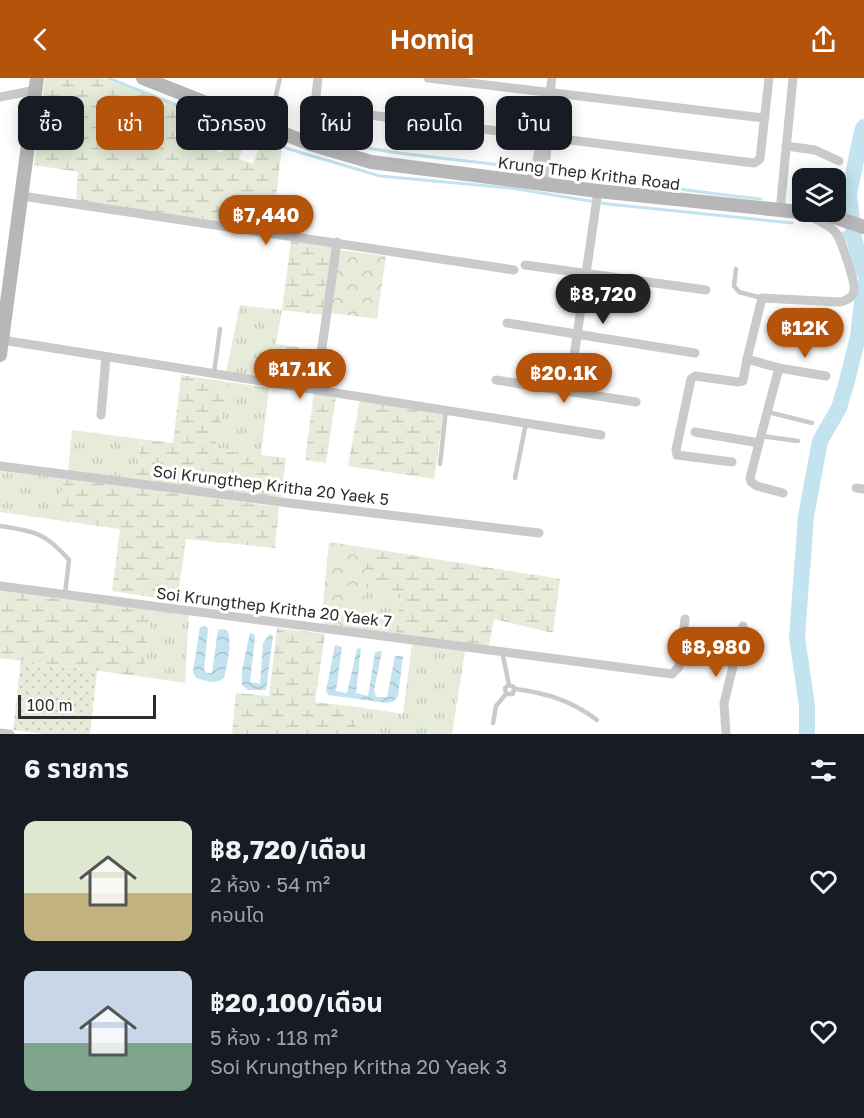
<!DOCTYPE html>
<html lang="th">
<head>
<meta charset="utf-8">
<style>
  :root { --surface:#171b24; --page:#20242c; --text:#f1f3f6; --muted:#9ea1a6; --accent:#b45309 }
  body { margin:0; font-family:"Golos Text","Noto Sans Thai",sans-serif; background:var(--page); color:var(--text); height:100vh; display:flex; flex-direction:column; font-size:22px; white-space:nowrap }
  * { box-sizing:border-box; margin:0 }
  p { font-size:20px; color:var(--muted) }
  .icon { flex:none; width:33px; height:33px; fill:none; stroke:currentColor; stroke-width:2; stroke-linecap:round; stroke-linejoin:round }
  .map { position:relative; height:656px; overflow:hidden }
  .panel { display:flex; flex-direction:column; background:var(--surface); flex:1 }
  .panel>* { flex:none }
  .top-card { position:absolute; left:18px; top:18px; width:828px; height:54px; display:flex; gap:12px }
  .controls { position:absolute; left:792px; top:90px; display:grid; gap:12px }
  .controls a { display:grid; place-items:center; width:54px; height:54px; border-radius:12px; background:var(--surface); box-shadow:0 3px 15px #0003; font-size:30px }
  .scale { position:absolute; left:18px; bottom:15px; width:138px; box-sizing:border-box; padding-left:6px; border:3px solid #2d2d2d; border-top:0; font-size:16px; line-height:21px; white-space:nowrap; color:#2d2d2d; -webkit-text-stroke:4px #fff; paint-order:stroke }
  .price { position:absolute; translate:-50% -51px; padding:0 14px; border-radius:21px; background:var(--accent); color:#fff; font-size:20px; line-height:39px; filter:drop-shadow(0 2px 3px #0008) }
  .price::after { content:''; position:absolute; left:50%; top:36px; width:18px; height:14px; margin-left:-9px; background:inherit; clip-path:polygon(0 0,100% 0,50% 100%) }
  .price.on { background:#222; color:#fff }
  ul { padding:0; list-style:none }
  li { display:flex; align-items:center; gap:18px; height:150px; padding:0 24px }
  li span { display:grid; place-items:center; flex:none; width:168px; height:120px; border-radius:12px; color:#555 }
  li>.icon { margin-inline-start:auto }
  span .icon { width:72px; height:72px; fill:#fffc; stroke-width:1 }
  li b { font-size:26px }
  h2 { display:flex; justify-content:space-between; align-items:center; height:72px; padding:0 24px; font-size:26px }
  .tag { padding:0 21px; border-radius:12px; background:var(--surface); box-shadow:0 3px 15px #0003; font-size:21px; line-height:54px }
  .tag.on { background:var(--accent); color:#fff }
  header { display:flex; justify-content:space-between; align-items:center; height:78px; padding:0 24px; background:var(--accent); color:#fff; font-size:27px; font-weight:600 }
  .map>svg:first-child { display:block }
  .grass { fill:url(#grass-tufts) }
  .forest { fill:url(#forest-crowns) }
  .wetland { fill:url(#wetland-marsh) }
  .park { fill:url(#park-dots) }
  .water { fill:url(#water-waves) }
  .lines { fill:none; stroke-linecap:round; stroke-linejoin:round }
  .stream { stroke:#c3e3ee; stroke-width:3 }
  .canal { stroke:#c3e3ee; stroke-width:9 }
  .river { stroke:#c3e3ee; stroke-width:16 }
  .lane { stroke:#cacaca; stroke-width:4.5 }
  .street { stroke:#cacaca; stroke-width:9 }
  .secondary { stroke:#b7b7b7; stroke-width:14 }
  .labels { text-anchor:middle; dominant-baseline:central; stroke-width:6; stroke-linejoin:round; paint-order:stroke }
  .street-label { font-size:16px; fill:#2d2d2d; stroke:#fff }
</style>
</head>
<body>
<header><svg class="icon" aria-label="back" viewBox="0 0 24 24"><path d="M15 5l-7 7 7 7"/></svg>Homiq<svg class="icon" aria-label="share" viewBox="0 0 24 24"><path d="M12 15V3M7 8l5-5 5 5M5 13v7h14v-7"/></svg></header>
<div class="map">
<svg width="864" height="656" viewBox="0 0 864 656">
  <defs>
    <pattern id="grass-tufts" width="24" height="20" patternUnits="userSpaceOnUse" patternTransform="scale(1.5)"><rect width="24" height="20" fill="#e6ecd9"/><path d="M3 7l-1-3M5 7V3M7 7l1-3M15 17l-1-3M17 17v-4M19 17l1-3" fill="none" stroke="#c6cbbb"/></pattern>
    <pattern id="forest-crowns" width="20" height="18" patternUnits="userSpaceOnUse" patternTransform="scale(1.5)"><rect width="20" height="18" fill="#e6ecd9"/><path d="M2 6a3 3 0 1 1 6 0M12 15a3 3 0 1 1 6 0" fill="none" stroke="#c6cbbb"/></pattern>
    <pattern id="wetland-marsh" width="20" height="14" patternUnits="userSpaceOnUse" patternTransform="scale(1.5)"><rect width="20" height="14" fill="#e6ecd9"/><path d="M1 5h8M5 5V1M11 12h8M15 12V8" fill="none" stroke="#c6cbbb"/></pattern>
    <pattern id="park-dots" width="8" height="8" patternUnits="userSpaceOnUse" patternTransform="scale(1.5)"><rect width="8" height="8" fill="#e6ecd9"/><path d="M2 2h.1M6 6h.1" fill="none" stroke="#c6cbbb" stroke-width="1.8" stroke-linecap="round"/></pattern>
    <pattern id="water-waves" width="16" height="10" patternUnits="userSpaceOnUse" patternTransform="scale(1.5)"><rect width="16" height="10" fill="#c3e3ee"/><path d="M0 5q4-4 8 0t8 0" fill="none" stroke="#a8c3cc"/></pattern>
  </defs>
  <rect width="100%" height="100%" fill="#fff"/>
  <g class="grass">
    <path d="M240,227L282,232L270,299L226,294Z"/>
    <path d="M228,304L269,310L261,377L215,371Z"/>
    <path d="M72,352L141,361L136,401L68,393Z"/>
    <path d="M0,391L64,399L57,442L0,434Z"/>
    <path d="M364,509L401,515L396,556L360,551Z"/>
    <path d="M151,532L189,537L185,605L144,599Z"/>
    <path d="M412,566L465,573L452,656H355L358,629L403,636Z"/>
  </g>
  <g class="forest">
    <path d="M339,172L386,178L377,241L331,235Z"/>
    <path d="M329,464L368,470L360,551L321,545Z"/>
  </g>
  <g class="wetland">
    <path d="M45,0H102L181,29L175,58L223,75L224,44L248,55L239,81L253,86L262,61L282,69L272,150L76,123L78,94L34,87Z"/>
    <path d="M291,163L333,169L322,237L282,232Z"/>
    <path d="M275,266L318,272L313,305L270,299Z"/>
    <path d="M181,297L228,304L215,371L286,380L281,420L136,401L141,361L173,365Z"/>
    <path d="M314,314L336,318L326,385L305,382Z"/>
    <path d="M360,321L444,334L434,401L348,388Z"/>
    <path d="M64,399L279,429L275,470L186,461L177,523L112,513L120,451L57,442Z"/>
    <path d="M368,470L560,501L553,555L494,541L489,568L396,556L401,515L364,509Z"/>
    <path d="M0,512L151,532L144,599L0,580Z"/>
    <path d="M277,550L325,556L315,624L358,629L355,656H232L236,615L269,618Z"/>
  </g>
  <path class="park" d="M21,583L97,593L90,656H45L13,652Z"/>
  <g class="water">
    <path d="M205,548L208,551L204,592L206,595H212L218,552L224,551L228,553C232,569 227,585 224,600C215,607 206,603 196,600L193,594L200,549Z"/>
    <path d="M250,555L254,556L255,560L250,604L260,606L263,565L270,556L273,558L266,612H248L242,607V592Z"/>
    <path d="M335,567L342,569L336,613L347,615L357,571L361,570L356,615L368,618L375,574L382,573L374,612L376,619H387L395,578H403L398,618L394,623L387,625L328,617L326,613Z"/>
  </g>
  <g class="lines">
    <g class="stream">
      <path d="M108,0L289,71L380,98L511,110L608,126L792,145"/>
      <path d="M307,54C366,75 430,78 492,86C582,98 671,111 761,121"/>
      <path d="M836,129L850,131"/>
    </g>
    <path class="canal" d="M843,158L854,161"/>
    <g class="river">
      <path d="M864,49L862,53L849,116L854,161L864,195"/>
      <path d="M807,656V628L797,559L806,438L820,363L839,330L847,303L858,259L864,207"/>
    </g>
    <g class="lane">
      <path d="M269,47L280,0"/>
      <path d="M736,191L734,208L739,214L762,220"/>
      <path d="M214,295L220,251"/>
      <path d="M768,334L812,345"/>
      <path d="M761,358L798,363"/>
      <path d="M440,386L446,332"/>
      <path d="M515,400L526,345"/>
      <path d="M0,448C34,453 46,455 69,482L65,516"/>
      <path d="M502,573L509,607"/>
      <path d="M515,611C547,615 572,623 597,642"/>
      <path d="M493,645L496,628L506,616L505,610L509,607L514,609L513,616H506"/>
    </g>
    <g class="street">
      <path d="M318,0L315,26L316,30L321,31L754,85L760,81L769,0"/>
      <path d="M428,0L764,40"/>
      <path d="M0,19L35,12"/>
      <path d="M786,68L815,72L839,83"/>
      <path d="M527,105C540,89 535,76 544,59"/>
      <path d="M549,107L545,92L547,69L544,59L552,0"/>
      <path d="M22,118L514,192"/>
      <path d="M780,133L793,0"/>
      <path d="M525,187L706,212"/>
      <path d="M507,245L695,275"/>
      <path d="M2,262L601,357"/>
      <path d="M779,290L826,298"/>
      <path d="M496,302L636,324"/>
      <path d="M316,311L337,164"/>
      <path d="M569,313L598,113"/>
      <path d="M101,337L106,279"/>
      <path d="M695,354L759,365L779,290L747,281L762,220L840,224C846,223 853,219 854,213C856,206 841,161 836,155C830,147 817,142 808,137"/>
      <path d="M759,365L750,400L751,404L757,408L783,415"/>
      <path d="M732,384L677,377L676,372L691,301L695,298L738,304L743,303L747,281"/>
      <path d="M0,388L289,425L539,455"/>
      <path d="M856,410L864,411"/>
      <path d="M0,508L672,596L679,589L685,541"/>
      <path d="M0,655L10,656"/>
      <path d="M726,656L724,625L743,548"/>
    </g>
    <g class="secondary">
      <path d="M143,0L310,66L371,84L598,113L828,137L864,149"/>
      <path d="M0,277L37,0"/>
    </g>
  </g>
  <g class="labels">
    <g class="street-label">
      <text transform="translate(589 95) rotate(7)">Krung Thep Kritha Road</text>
      <text transform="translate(271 407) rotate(7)">Soi Krungthep Kritha 20 Yaek 5</text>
      <text transform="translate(274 529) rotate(7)">Soi Krungthep Kritha 20 Yaek 7</text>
    </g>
  </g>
</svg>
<div class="controls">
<a><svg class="icon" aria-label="layers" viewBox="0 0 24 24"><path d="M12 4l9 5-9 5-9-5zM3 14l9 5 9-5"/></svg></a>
</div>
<div class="scale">100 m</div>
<b class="price" style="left:266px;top:168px">฿7,440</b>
<b class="price on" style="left:603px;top:247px">฿8,720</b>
<b class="price" style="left:805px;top:281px">฿12K</b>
<b class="price" style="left:300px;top:322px">฿17.1K</b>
<b class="price" style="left:564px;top:326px">฿20.1K</b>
<b class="price" style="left:716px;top:600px">฿8,980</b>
<div class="top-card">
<a class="tag">ซื้อ</a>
<a class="tag on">เช่า</a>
<a class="tag">ตัวกรอง</a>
<a class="tag">ใหม่</a>
<a class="tag">คอนโด</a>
<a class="tag">บ้าน</a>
</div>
</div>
<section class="panel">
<h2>6 รายการ<svg class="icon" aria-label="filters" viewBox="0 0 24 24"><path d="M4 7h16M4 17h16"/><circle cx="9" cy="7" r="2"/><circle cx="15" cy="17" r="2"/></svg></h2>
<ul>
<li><span style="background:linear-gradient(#dfe7d0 60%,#c2b280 0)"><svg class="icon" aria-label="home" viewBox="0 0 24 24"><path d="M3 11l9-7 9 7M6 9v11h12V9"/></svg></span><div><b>฿8,720/เดือน</b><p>2 ห้อง · 54 m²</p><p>คอนโด</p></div><svg class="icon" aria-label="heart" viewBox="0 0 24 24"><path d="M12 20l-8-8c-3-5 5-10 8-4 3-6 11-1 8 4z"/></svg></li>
<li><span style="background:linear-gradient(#c9d6e8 60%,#7fa58c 0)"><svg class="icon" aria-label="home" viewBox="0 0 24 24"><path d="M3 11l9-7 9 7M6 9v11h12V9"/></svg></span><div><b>฿20,100/เดือน</b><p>5 ห้อง · 118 m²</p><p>Soi Krungthep Kritha 20 Yaek 3</p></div><svg class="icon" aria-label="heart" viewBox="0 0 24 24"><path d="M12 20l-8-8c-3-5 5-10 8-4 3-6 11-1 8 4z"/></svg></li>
</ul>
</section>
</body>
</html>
